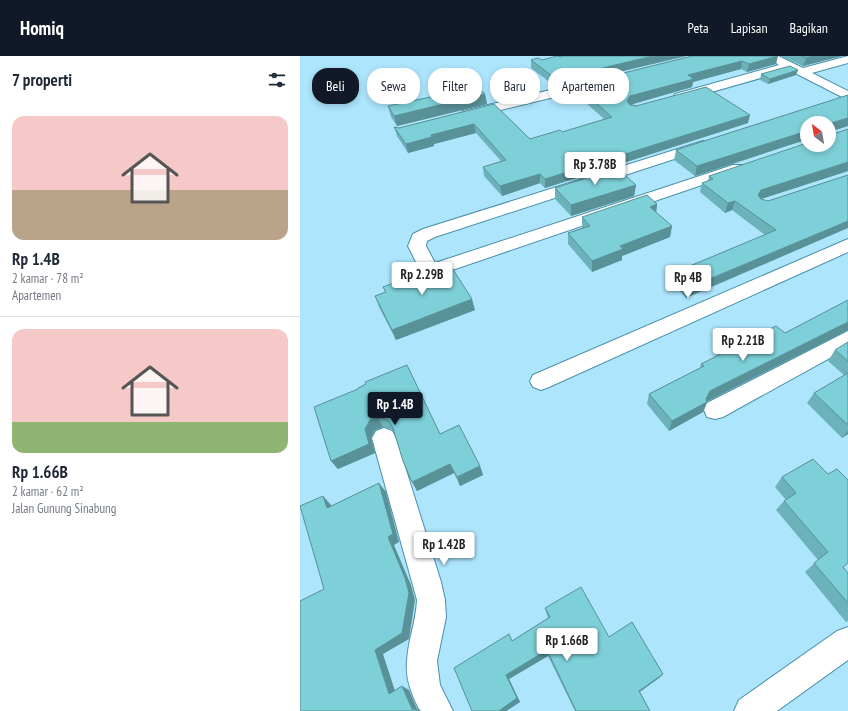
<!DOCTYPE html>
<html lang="id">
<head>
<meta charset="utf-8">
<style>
  :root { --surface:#fff; --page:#f6f6f7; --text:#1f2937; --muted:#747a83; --line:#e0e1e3; --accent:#111827 }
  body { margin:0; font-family:"PT Sans Narrow",sans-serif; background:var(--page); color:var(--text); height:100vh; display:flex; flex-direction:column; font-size:15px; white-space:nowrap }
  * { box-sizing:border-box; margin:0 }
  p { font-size:13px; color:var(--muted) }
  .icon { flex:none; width:22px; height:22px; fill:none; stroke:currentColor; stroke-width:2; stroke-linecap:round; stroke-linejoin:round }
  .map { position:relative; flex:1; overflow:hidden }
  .panel { display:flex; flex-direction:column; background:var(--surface); width:300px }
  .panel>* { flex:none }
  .guide { position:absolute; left:12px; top:12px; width:380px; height:36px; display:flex; gap:8px }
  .needle { width:26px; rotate:329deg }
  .buttons { position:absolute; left:500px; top:60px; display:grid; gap:8px }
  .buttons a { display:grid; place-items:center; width:36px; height:36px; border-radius:50%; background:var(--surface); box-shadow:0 2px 6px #0003; font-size:20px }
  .price { position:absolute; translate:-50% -34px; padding:0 9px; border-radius:4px; background:#fff; color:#222; font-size:13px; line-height:26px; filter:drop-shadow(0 1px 2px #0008) }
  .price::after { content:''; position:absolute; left:50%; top:24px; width:12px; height:9px; margin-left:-6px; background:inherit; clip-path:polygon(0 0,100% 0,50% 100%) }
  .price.current { background:var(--accent); color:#fff }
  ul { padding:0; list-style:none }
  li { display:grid; align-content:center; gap:8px; height:212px; padding:0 12px }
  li+li { border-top:1px solid var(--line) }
  li span { display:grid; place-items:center; height:124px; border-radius:12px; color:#555 }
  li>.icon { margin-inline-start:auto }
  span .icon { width:72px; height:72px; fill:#fffc; stroke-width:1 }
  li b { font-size:17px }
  h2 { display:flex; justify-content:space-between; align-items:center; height:48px; padding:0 12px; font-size:17px }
  .chip { padding:0 14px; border-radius:16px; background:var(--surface); box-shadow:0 2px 6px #0003; font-size:14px; line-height:36px }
  .chip.current { background:var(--accent); color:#fff }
  header { display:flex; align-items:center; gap:24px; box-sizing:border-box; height:56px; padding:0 20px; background:var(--accent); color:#fff }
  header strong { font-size:19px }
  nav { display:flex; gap:22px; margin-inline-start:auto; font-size:14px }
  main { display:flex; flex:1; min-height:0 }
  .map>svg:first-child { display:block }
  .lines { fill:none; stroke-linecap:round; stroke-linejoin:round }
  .minor-casing { stroke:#488fa9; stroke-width:2 }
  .minor { fill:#fff; fill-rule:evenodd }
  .wall { fill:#6cb2ba }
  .shaded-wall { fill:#589197 }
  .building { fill:#7dcfd8; stroke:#589197 }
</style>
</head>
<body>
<header>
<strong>Homiq</strong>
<nav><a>Peta</a><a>Lapisan</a><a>Bagikan</a></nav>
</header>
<main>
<section class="panel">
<h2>7 properti<svg class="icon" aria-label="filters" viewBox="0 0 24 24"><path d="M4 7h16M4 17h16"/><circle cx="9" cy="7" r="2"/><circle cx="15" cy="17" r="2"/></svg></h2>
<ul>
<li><span style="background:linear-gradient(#f6c9c9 60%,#b9a48a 0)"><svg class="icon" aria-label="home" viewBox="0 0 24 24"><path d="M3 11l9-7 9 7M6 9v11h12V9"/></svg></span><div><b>Rp 1.4B</b><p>2 kamar · 78 m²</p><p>Apartemen</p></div></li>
<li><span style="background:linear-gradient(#f6c9c9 75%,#8fb573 0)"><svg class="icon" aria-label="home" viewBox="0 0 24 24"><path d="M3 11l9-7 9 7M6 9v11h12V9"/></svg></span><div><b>Rp 1.66B</b><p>2 kamar · 62 m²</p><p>Jalan Gunung Sinabung</p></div></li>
</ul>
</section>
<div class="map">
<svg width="548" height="655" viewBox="0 0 548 655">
  <rect width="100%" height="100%" fill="#ade5fc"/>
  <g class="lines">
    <g class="minor-casing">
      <g id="minor">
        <path d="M478,0L503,12L548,0V7L512,17L548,35V44L489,14L380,45L374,41L375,38L479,9L472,4Z"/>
        <path d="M304,21L308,22L310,25L308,28L168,62L163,61L161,58L163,55Z"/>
        <path d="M403,85L408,86L410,89L408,92L135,181L127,185L126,190L135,207L433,109H443L446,112L443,115L123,224L116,226L109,224L107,220L109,216L119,212L108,190L113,178L123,173Z"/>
        <path d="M548,183V196L249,331L241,334L233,331L230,325L233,319Z"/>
        <path d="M548,275V292L423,361L415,363L407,361L404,354L407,347Z"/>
        <path d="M84,372L92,375L96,382L141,526L145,544L146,561L137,605L140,629L153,655H120C112,639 105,623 107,605C108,584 116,566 117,544L72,382L76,375Z"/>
        <path d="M548,571V604L477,655H434L439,644L537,575Z"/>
      </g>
    </g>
    <use href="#minor" class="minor"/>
  </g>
  <g class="wall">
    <path d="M263,0H386L256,31L231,12V4H242Z"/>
    <path d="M392,0L476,8L447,16L441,13L393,26L392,31L330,48L448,67L245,132L240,127L202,140L184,120L183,111L201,105L176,77L134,88V90L108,97L97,80L94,71L99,72L194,48L230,83L262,76L304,63L275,37V29Z"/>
    <path d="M480,0H542L503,10Z"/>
    <path d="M498,14L496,19L468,28L460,24L461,18Z"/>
    <path d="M185,38L187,48L97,70L91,61L88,50Z"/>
    <path d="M548,39V70L531,75V77L533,78L548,73V115L460,143L468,145L548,119L386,242L371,226L373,217L465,179L432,154L425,157L400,136L402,127L408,125L409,120L529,89L507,67V84L502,85L395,120L374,104L376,94Z"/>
    <path d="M336,129L334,140L271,160L255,143V132Z"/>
    <path d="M357,148L356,156L372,170L370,181L322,200V204L292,216L268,188V177L282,172V161Z"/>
    <path d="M144,215L175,254L96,284L79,251L75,240L85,236L83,231Z"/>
    <path d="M548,244V274L407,345L403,356L369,375L347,348L349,338L400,312L401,308L485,277Z"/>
    <path d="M548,286V378L542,382L507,347L514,337L544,319L528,305L535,294Z"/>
    <path d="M58,333L140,378L180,410L183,419L160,430L154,417L117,435L93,375V374L83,371L75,374L71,382L75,397L38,413L31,405Z"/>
    <path d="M513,403L543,511L548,517V565L546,566L505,516L518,504L476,454L484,445L486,444L475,431L482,421Z"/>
    <path d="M245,552L309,581L363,618L359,622L340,636L350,655H275L248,600L209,623L220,646L206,655H172L212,585L248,562L247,559Z"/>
  </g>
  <g class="shaded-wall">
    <path d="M353,0H386L256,31V23Z"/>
    <path d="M478,0L476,8L447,16L449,8Z"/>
    <path d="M514,0H542L503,10L506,2Z"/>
    <path d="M442,5L441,13L393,26L392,31L330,49L327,45L330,40L388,19Z"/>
    <path d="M498,14L496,19L468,28L470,23Z"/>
    <path d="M185,38L187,48L97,70L94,60Z"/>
    <path d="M450,59L448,67L245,132V123Z"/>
    <path d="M548,62V70L529,76L531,67Z"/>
    <path d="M174,68L176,77L134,88V90L108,97L106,88L131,79Z"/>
    <path d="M505,75L502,85L395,120L397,110Z"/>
    <path d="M548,106V115L458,144V139L461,134Z"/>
    <path d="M240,118V127L202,140L200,130Z"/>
    <path d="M336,129L334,140L271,160V149Z"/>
    <path d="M435,145L432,154L425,157L428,147Z"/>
    <path d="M357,148L356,159L350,151Z"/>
    <path d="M548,165V172L386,242L388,232Z"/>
    <path d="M372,170L370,181L322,200V204L292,216V205L320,190Z"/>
    <path d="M172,243L175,254L96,284L92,274Z"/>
    <path d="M548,266V274L406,346H407L403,356L369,375L372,365L406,343L410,335Z"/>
    <path d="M78,361L83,371L75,374L71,382L75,397L38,413L31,405L65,373L70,364Z"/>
    <path d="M548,375V378L542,382Z"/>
    <path d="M150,408L154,417L117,435L112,426Z"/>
    <path d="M180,410L183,419L160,430L157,421Z"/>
    <path d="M79,427L86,436L99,486L94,489L111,529L115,544L109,583L83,598L97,641L89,638L75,594L88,481Z"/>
    <path d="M23,440L31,449L35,461L27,452Z"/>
    <path d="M247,594L248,600L209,623L220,646L206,655H199L206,619Z"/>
    <path d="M363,618L359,622L336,638L339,635Z"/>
    <path d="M102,630L109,634L118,655L112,653Z"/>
  </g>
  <g class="building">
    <path d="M257,0L261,1L263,0H353L256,23L231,4L238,2L242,4Z"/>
    <path d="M392,0H478L449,8L442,5L388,19L394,23L330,40L327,45L330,49L336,50L406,31L450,59L245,123L240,118L200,130L183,111L206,104L174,68L131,79L132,81L106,88L94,71L99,72L194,48L230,83L260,74L262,76L312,61L275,29Z"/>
    <path d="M501,0H514L506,2Z"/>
    <path d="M490,10L498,14L470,23L461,18Z"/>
    <path d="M178,31L185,38L94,60L88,50Z"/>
    <path d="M548,39V62L531,67V77L533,78L548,73V106L461,134L458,139L461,143L468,145L548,119V165L388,232L373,217L476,174L435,145L428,147L402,127L413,123L409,120L507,87V89H529V67H507V75L397,110L376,94Z"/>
    <path d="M317,112L336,129L271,149L255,132Z"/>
    <path d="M347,139L357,148L350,151L372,170L320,190L323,193L292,205L268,177L290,170L282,161Z"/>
    <path d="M140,209L144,215L152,212L172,243L92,274L75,240L86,236L83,231Z"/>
    <path d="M548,244V266L410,335L406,343L407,346L372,365L349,338L404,310L401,308L476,270L485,277Z"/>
    <path d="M548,286V305L535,294Z"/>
    <path d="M107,309L140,378L159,369L180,410L157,421L150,408L112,426L103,405L93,372L88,364L78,361L70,364L65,373L69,388L31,405L14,351L58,333V332L66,328L65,326Z"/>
    <path d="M548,317V369L514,337Z"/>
    <path d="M513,403L528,418L537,413L548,424V507L543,511L548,517V547L514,507L528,496L484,445L496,437L482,421Z"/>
    <path d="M79,427L93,478L88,481L105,522L109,537L102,577L75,594L89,638L102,630L112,653L120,654V655H0V545L24,533L0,450L23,440L27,452Z"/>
    <path d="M281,531L309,581L332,566L363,618L339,635L350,655H276L247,594L206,619L217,642L199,655H172L154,612L209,578L212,585L250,561L245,552Z"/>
  </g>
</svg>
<div class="buttons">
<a><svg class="needle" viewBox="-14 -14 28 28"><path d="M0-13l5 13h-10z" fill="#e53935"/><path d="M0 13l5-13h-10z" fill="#747a83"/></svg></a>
</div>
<b class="price" style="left:295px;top:130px">Rp 3.78B</b>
<b class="price" style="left:122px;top:240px">Rp 2.29B</b>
<b class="price" style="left:388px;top:243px">Rp 4B</b>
<b class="price" style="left:443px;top:306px">Rp 2.21B</b>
<b class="price current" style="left:95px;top:370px">Rp 1.4B</b>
<b class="price" style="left:144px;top:510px">Rp 1.42B</b>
<b class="price" style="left:267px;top:606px">Rp 1.66B</b>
<div class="guide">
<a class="chip current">Beli</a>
<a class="chip">Sewa</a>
<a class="chip">Filter</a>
<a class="chip">Baru</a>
<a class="chip">Apartemen</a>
</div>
</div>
</main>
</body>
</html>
